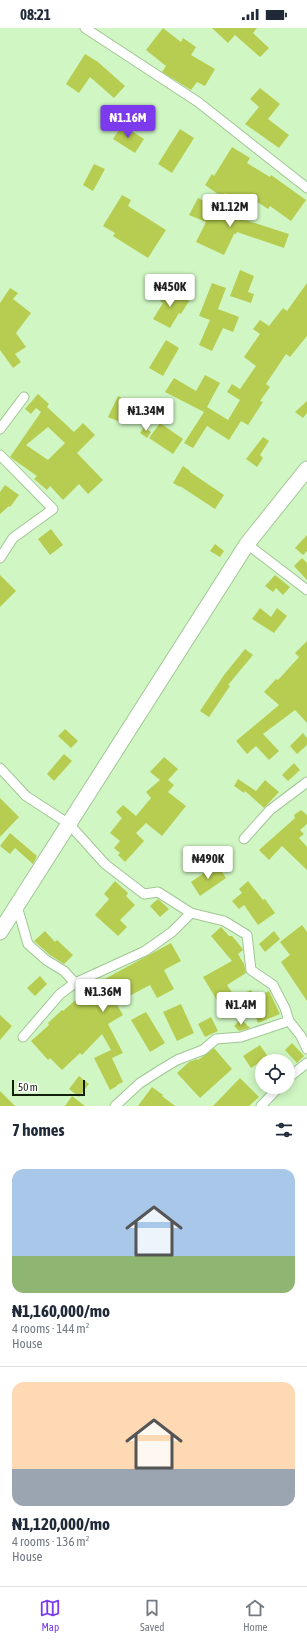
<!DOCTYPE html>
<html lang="en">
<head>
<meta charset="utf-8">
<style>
  :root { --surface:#fff; --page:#f6f6f7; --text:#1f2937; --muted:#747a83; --line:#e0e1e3; --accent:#7c3aed }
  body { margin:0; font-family:"Asap Condensed",sans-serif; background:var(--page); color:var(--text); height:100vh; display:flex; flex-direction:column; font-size:15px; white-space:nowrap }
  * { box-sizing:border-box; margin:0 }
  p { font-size:13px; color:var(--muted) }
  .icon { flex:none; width:22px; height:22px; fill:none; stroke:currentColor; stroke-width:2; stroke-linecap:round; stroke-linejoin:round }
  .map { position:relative; height:1078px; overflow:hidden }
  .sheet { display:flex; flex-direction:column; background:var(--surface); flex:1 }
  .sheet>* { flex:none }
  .fabs { position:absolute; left:255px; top:1026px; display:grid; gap:8px }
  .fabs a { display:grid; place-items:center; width:40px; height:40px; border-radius:50%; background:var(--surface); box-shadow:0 2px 10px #0003; font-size:20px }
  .scale { position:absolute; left:12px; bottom:10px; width:73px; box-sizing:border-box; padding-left:4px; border:2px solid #111f0c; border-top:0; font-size:11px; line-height:14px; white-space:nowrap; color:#111f0c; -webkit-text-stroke:3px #fff; paint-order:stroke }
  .price { position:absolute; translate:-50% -34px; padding:0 9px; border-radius:4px; background:#fff; color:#222; font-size:13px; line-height:26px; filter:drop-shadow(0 1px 2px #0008) }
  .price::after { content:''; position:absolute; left:50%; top:24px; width:12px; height:9px; margin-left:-6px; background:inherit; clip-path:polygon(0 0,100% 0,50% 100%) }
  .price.current { background:var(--accent); color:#fff }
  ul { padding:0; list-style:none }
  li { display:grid; align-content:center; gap:8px; height:212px; padding:0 12px }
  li+li { border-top:1px solid var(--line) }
  li span { display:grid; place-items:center; height:124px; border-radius:12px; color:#555 }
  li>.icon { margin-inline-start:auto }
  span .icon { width:72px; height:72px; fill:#fffc; stroke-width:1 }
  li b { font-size:17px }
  h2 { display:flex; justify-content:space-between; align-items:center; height:48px; padding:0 12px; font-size:17px }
  .status { display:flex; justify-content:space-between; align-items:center; height:28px; padding:0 20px; background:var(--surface); direction:ltr }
  .status svg { height:11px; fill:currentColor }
  .tabs { display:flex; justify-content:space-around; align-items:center; height:56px; border-top:1px solid var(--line); background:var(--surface); font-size:11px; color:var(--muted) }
  .tabs a { display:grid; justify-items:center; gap:2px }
  .tabs .current { color:var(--accent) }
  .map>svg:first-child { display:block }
  .building { fill:#b7cd51; fill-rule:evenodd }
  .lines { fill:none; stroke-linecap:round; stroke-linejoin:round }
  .street-casing { stroke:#a0c694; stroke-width:11 }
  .primary-casing { stroke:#a0c694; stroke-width:17 }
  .street { stroke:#fff; stroke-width:9 }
  .primary { stroke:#fff; stroke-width:15 }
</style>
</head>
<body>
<div class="status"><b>08:21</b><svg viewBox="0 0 49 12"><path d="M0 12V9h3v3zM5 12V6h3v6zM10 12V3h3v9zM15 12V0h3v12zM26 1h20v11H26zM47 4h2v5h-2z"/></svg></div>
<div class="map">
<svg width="307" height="1078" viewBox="0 0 307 1078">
  <rect width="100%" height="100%" fill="#d0f7c3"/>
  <g class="building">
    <path d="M163,0L181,14L183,10L196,19L191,27L215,41L205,58L197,54L191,62L162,44L166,38L146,22Z"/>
    <path d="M212,0H257L253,5L269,20L260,29L235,7L228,15Z"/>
    <path d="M85,26L98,34L125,58L114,70L90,49L79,65L66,56Z"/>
    <path d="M260,60L280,76L268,91L289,107L279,120L245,96L259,79L250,71Z"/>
    <path d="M122,97L144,111L135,125L113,111Z"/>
    <path d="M180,101L194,110L172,145L158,136Z"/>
    <path d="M232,119L250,130L247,135L270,149L271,147L306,172L291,193L270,178L268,181L250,169L245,178L225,165L222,169L205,157L212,146L214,148Z"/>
    <path d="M94,136L105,141L93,163L83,157Z"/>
    <path d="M122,167L131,172L128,178L166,202L148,230L113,208L115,205L103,198Z"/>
    <path d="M198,170L218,180V181L245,192L289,206L284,220L237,204L236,206H234L224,227L196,214L206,194L189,187Z"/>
    <path d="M240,242L254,248L248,264L254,266L251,275L230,268Z"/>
    <path d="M212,255L226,260L218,281L239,289L233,304L223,300L212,323L199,317L210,292L199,288Z"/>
    <path d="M307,255V308L290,329L286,326L266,356L270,359L260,373L263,374L248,397L241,393L229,412L207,398L193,420L184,415L204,384L165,364L174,350L196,363L205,347L220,355L207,379L228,392L240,372L227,364L232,356L240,361L256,338L244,329L260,306L253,301L260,292L269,298L283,280L287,283Z"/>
    <path d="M10,260L18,265L13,271L31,285L16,305L26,319L15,326L21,334L13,340L0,322V275Z"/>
    <path d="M167,260L189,273L181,286L179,285L170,300L153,291L163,275L160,273Z"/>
    <path d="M166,312L179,320L163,348L149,340Z"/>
    <path d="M38,366L49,376L47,379L74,404L83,395L95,407L77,425L103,452L88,466L79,456L63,472L50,458L47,462L34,451L37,448L10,429L41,384L36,380L31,386L25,381ZM48,399L65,415L48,432L26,417Z"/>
    <path d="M118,368L130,374L120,394L108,389Z"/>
    <path d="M307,373V385L303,390L295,384Z"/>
    <path d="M160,395L183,411L173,426L149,410Z"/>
    <path d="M144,399L151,404L147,410L140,405Z"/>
    <path d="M263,409L269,413L260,427L263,430L257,439L246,431Z"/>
    <path d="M183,438L190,443V444L224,467L215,481L180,458V459L173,455Z"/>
    <path d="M5,457L19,467L10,479L9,478L0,486V464Z"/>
    <path d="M51,501L63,517L50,527L38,511Z"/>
    <path d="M307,507V523L303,527L295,520Z"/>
    <path d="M215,516L224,523L220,529L210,523Z"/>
    <path d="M302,530L307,535V552L294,538Z"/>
    <path d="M0,547L16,563L0,579Z"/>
    <path d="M275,547L290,559L283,567L276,560L273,564L265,558Z"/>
    <path d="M260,580L271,589L277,580L287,588L274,605L252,591Z"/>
    <path d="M307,613V695L295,682L263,706L279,723L269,732L256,718L247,726L236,713L279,677L264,664L276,651L278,652L299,629L295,625Z"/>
    <path d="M245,621L253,627L228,657L230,658L209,689L200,683L224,647Z"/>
    <path d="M65,701L78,713L71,720L58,708Z"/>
    <path d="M303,705L307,710V717L297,726L290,718Z"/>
    <path d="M64,726L72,733L54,753L47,746Z"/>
    <path d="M164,729L178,741L168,752L174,757L168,764L186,778L162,808L146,795L136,805L144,813L125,834L118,827L120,825L114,820L120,813L110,805L122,790L116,784L123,777L136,788L151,770L146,764L160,752L150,744Z"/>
    <path d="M294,735L300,742L288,753L282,747Z"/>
    <path d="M238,751L256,763L265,752L279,764L264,780L245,763L244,765L234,758Z"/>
    <path d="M0,770L19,789L0,809Z"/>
    <path d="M301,782L307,787V796L300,802L304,806L299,810L307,819V842L282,818L269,832L259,822L295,790L294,787Z"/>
    <path d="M10,805L37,828L33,836L15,820L10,826L0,818Z"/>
    <path d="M217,836L226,850L200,868L191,854Z"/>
    <path d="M115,853L128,865L126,868L135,877L120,892L127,899L118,908L95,887L109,871L104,866Z"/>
    <path d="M248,853L263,872L265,871L275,885L258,897L244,877L239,881L232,873L242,865L239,861Z"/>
    <path d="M158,871L169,881L160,889L150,878Z"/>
    <path d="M302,897L307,904V973L281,934L290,927L280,914Z"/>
    <path d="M221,899L229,908H232L242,920L243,922L238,926L244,936L246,945L227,957L235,969L251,962L254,967L224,984L203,949L232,933L211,908Z"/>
    <path d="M45,903L55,914L57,912L73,927L64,936L50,927L34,913Z"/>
    <path d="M274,903L280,911L265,924L259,916Z"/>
    <path d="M171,915L181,933L164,942L174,961L157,970L150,957L116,975L123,987L108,996L123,1025L112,1030L123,1054L117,1057V1058L110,1062L94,1030L111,1022L102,1006L82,1027L80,1025L62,1042L50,1030L48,1032L31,1013L49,997L48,995L62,982L63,983L79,969L77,966Z"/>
    <path d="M40,948L47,956L35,968L27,960Z"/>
    <path d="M269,963L280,986L258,995L252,979L265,965Z"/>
    <path d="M181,976L194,1005L177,1013L163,984Z"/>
    <path d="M146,984L165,1015L150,1024L131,992Z"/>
    <path d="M0,987L12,998L0,1012Z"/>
    <path d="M211,989L218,1003L205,1009L198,996Z"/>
    <path d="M241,991L250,1000L239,1003L234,998Z"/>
    <path d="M292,1015L304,1028L297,1035L285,1022Z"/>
    <path d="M260,1017L268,1029L251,1040L243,1028Z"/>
    <path d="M214,1020L232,1041L200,1070L177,1045L189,1034L197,1031L198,1032Z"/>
    <path d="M79,1048L89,1056L79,1069L69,1061Z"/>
    <path d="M240,1050L259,1069L249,1078H213Z"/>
    <path d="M152,1059L163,1067L162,1068L175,1078H138Z"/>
    <path d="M0,1063L15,1078H0Z"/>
    <path d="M72,1068L85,1078H65Z"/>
  </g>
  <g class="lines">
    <g class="street-casing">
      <g id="street">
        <path d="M85,0L198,74L307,160"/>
        <path d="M0,401L24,369"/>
        <path d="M0,427L53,481L13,510L0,530"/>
        <path d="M247,516L307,562"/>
        <path d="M0,740L26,768L69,796L105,836L144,866L158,864L191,885L224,893L247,907L251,942L273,957L285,980L289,993L301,1008L307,1021"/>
        <path d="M244,811L270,782L307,754"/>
        <path d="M17,878L28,916L46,932L64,943L75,955"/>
        <path d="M23,1009L60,966L75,955L145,923L172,904L191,885"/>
        <path d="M288,1050L307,1035"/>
        <path d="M115,1078L140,1055L162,1041L177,1032L203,1022L216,1011L241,1009L289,993"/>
        <path d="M261,1078L279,1059"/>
      </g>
    </g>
    <g class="primary-casing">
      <path id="primary" d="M0,904L247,516L307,441"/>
    </g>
    <use href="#street" class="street"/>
    <use href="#primary" class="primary"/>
  </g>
</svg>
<div class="fabs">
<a><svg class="icon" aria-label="locate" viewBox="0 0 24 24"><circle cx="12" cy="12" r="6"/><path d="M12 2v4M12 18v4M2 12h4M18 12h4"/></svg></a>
</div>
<div class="scale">50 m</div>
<b class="price current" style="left:128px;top:111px">₦1.16M</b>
<b class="price" style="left:230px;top:200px">₦1.12M</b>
<b class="price" style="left:170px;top:280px">₦450K</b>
<b class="price" style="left:146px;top:404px">₦1.34M</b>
<b class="price" style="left:208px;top:852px">₦490K</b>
<b class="price" style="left:103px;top:985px">₦1.36M</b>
<b class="price" style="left:241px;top:998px">₦1.4M</b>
</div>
<section class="sheet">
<h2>7 homes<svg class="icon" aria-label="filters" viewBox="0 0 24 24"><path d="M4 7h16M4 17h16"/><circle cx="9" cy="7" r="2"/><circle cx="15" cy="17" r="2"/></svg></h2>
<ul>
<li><span style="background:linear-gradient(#a9c7e8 70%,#8fb573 0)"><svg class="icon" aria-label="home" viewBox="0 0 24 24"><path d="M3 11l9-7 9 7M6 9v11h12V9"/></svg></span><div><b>₦1,160,000/mo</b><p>4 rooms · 144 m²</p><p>House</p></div></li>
<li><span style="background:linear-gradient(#ffd9b3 70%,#9aa5b1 0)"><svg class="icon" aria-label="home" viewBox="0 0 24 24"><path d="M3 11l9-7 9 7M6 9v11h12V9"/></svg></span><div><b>₦1,120,000/mo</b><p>4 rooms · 136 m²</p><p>House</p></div></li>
</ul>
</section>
<nav class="tabs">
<a class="current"><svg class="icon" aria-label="map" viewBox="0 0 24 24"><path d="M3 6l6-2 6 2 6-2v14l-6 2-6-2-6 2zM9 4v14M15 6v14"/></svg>Map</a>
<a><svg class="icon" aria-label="saved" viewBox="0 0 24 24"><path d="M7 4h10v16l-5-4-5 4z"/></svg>Saved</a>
<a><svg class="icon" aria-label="home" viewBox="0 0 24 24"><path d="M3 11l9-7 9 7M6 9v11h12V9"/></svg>Home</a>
</nav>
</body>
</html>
